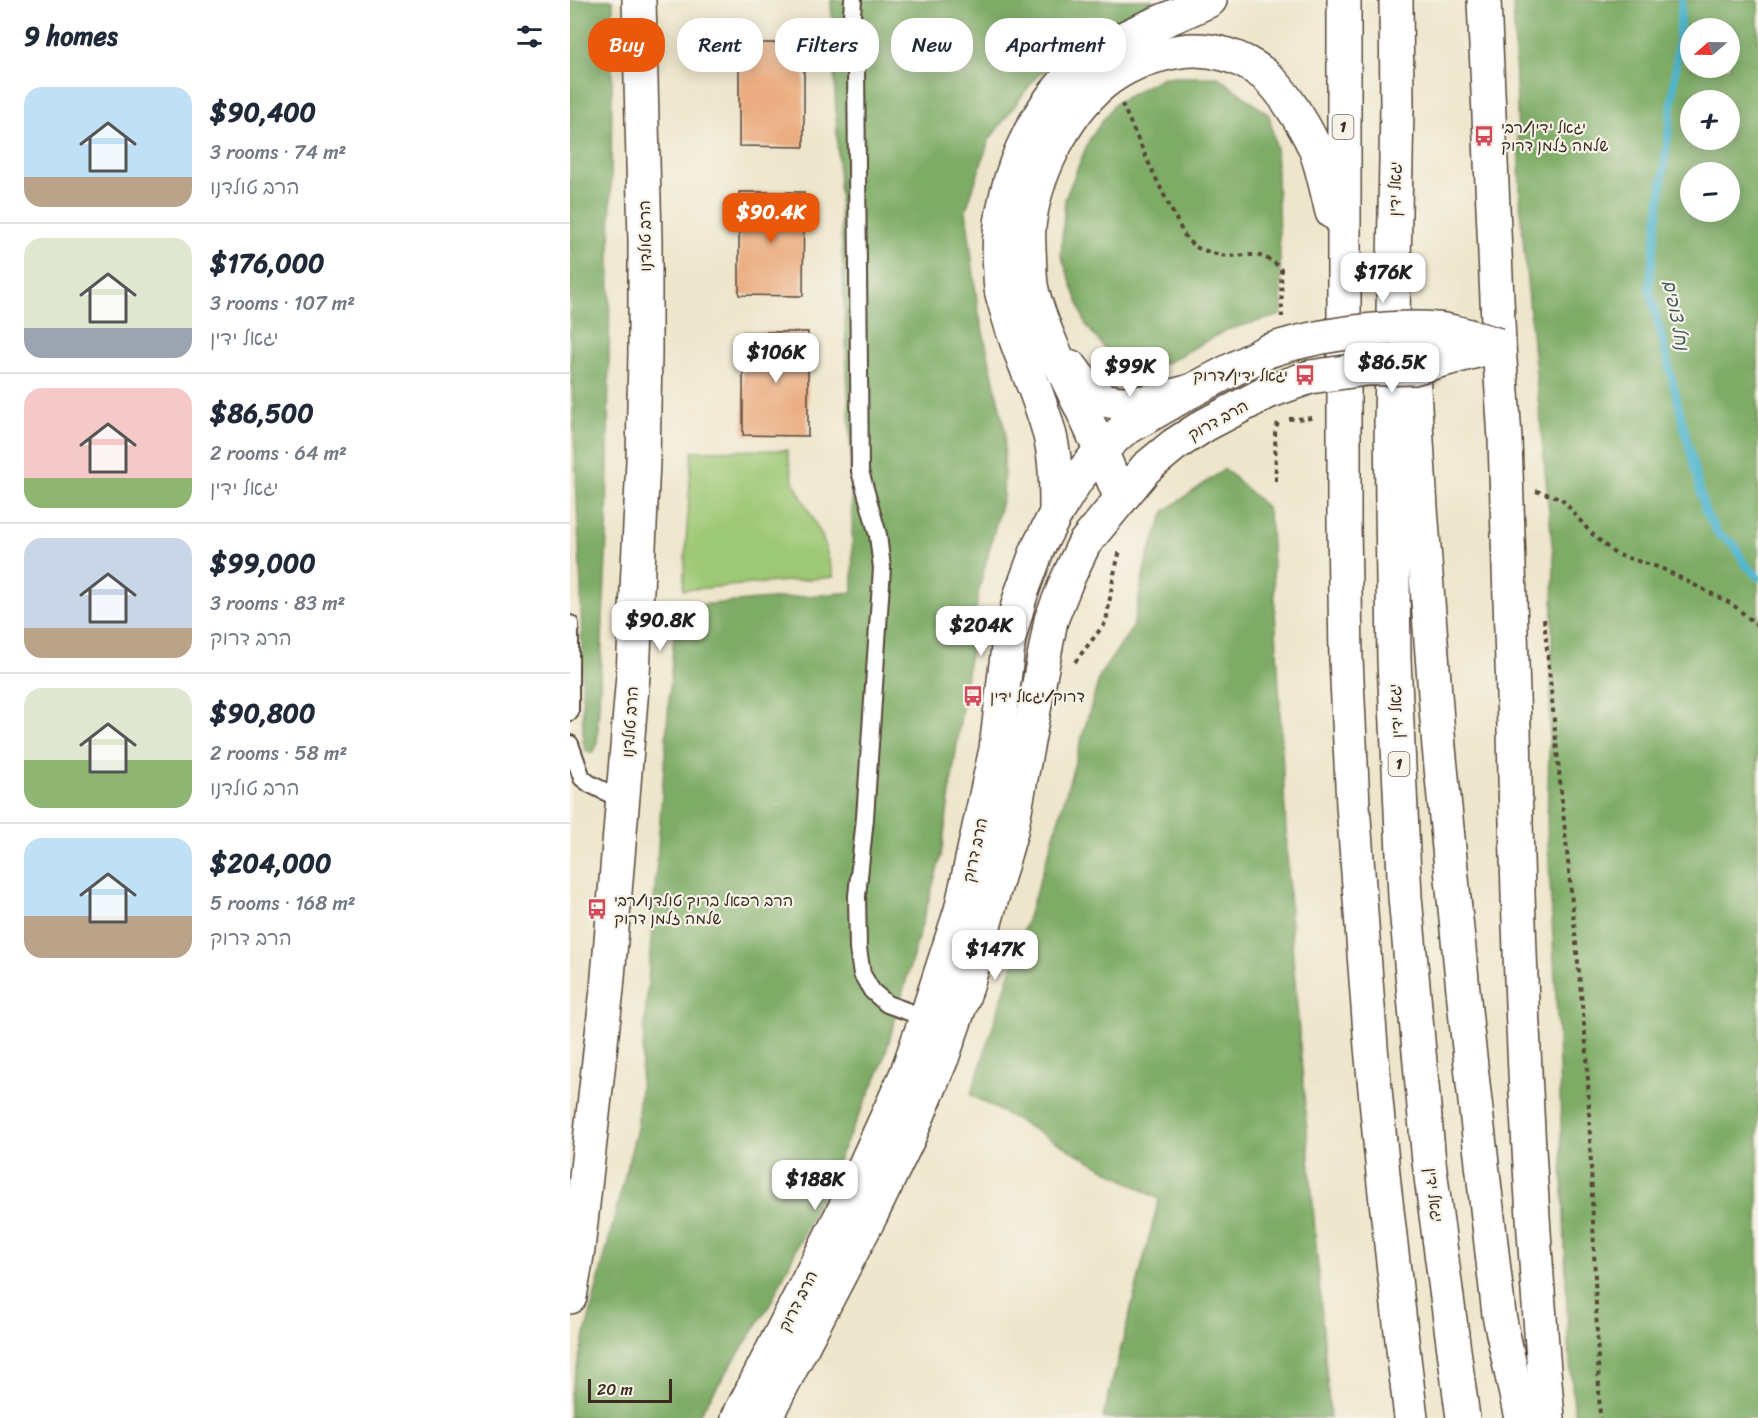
<!DOCTYPE html>
<html lang="en">
<head>
<meta charset="utf-8">
<style>
  :root { --surface:#fff; --page:#f6f6f7; --text:#1f2937; --muted:#747a83; --line:#e0e1e3; --accent:#ea580c }
  body { margin:0; font-family:Sriracha,"Playpen Sans Hebrew",sans-serif; background:var(--page); color:var(--text); height:100vh; display:flex; flex-direction:column; font-size:22px; white-space:nowrap }
  * { box-sizing:border-box; margin:0 }
  p { font-size:20px; color:var(--muted) }
  .icon { flex:none; width:33px; height:33px; fill:none; stroke:currentColor; stroke-width:2; stroke-linecap:round; stroke-linejoin:round }
  .map { position:relative; flex:1; overflow:hidden }
  .details { display:flex; flex-direction:column; background:var(--surface); width:570px }
  .details>* { flex:none }
  .guide { position:absolute; left:18px; top:18px; width:570px; height:54px; display:flex; gap:12px }
  .needle { width:39px; rotate:250deg }
  .buttons { position:absolute; left:1110px; top:18px; display:grid; gap:12px }
  .buttons a { display:grid; place-items:center; width:60px; height:60px; border-radius:50%; background:var(--surface); box-shadow:0 3px 15px #0003; font-size:30px }
  .scale { position:absolute; left:18px; bottom:15px; width:84px; box-sizing:border-box; padding-left:6px; border:3px solid #3b2a1e; border-top:0; font-size:16px; line-height:21px; white-space:nowrap; color:#3b2a1e; -webkit-text-stroke:4px #f7f3e8; paint-order:stroke }
  .price { position:absolute; translate:-50% -51px; padding:0 14px; border-radius:12px; background:#fff; color:#222; font-size:20px; line-height:39px; filter:drop-shadow(0 2px 3px #0008) }
  .price::after { content:''; position:absolute; left:50%; top:36px; width:18px; height:14px; margin-left:-9px; background:inherit; clip-path:polygon(0 0,100% 0,50% 100%) }
  .price.current { background:var(--accent); color:#fff }
  ul { padding:0; list-style:none }
  li { display:flex; align-items:center; gap:18px; height:150px; padding:0 24px }
  li+li { border-top:2px solid var(--line) }
  li span { display:grid; place-items:center; flex:none; width:168px; height:120px; border-radius:18px; color:#555 }
  li>.icon { margin-inline-start:auto }
  span .icon { width:72px; height:72px; fill:#fffc; stroke-width:1 }
  li b { font-size:26px }
  h2 { display:flex; justify-content:space-between; align-items:center; height:72px; padding:0 24px; font-size:26px }
  .chip { padding:0 21px; border-radius:24px; background:var(--surface); box-shadow:0 3px 15px #0003; font-size:21px; line-height:54px }
  .chip.current { background:var(--accent); color:#fff }
  main { display:flex; flex:1; min-height:0 }
  .map>svg:first-child { display:block }
  .green { fill:#9dc874; stroke:#6c7949; stroke-width:1.5 }
  .forest { fill:#7eac66; stroke:#5c6b42; stroke-width:1.5; fill-rule:evenodd }
  .lines { fill:none; stroke-linecap:round; stroke-linejoin:round }
  .stream { stroke:#50b5ce; stroke-width:8 }
  .building { fill:#ebad81 }
  .lane-casing { stroke:#564638; stroke-width:20 }
  .street-casing { stroke:#564638; stroke-width:36 }
  .secondary-casing { stroke:#564638; stroke-width:36 }
  .highway-casing { stroke:#564638; stroke-width:36 }
  .path { stroke:#564638; stroke-width:4; stroke-dasharray:4.5 4.5; stroke-linecap:butt }
  .lane { stroke:#fff; stroke-width:16 }
  .street { stroke:#fff; stroke-width:33 }
  .secondary { stroke:#fff; stroke-width:33 }
  .highway { stroke:#fff; stroke-width:33 }
  .secondary-bridge-casing { stroke:#564638; stroke-width:36; stroke-linecap:butt }
  .highway-bridge-casing { stroke:#564638; stroke-width:36; stroke-linecap:butt }
  .secondary-bridge { stroke:#fff; stroke-width:33 }
  .highway-bridge { stroke:#fff; stroke-width:33 }
  .labels { text-anchor:middle; dominant-baseline:central; stroke-width:4.5; stroke-linejoin:round; paint-order:stroke }
  .shield { fill:#f7f3e8; stroke:#73665b; stroke-width:1.5 }
  .shield-label { font-size:15px; font-weight:bold; fill:#3b2a1e }
  .poi-label { font-size:16px; fill:#3b2a1e; stroke:#f7f3e8; text-anchor:start }
  .street-label { font-size:16px; fill:#3b2a1e; stroke:#f7f3e8 }
  .water-label { font-size:18px; font-style:italic; fill:#425b5c; stroke:#f7f3e8 }
</style>
</head>
<body>
<main>
<section class="details">
<h2>9 homes<svg class="icon" aria-label="filters" viewBox="0 0 24 24"><path d="M4 7h16M4 17h16"/><circle cx="9" cy="7" r="2"/><circle cx="15" cy="17" r="2"/></svg></h2>
<ul>
<li><span style="background:linear-gradient(#bfe0f5 75%,#b9a48a 0)"><svg class="icon" aria-label="home" viewBox="0 0 24 24"><path d="M3 11l9-7 9 7M6 9v11h12V9"/></svg></span><div><b>$90,400</b><p>3 rooms · 74 m²</p><p>הרב טולדנו</p></div></li>
<li><span style="background:linear-gradient(#dfe7d0 75%,#9aa5b1 0)"><svg class="icon" aria-label="home" viewBox="0 0 24 24"><path d="M3 11l9-7 9 7M6 9v11h12V9"/></svg></span><div><b>$176,000</b><p>3 rooms · 107 m²</p><p>יגאל ידין</p></div></li>
<li><span style="background:linear-gradient(#f6c9c9 75%,#8fb573 0)"><svg class="icon" aria-label="home" viewBox="0 0 24 24"><path d="M3 11l9-7 9 7M6 9v11h12V9"/></svg></span><div><b>$86,500</b><p>2 rooms · 64 m²</p><p>יגאל ידין</p></div></li>
<li><span style="background:linear-gradient(#c9d6e8 75%,#b9a48a 0)"><svg class="icon" aria-label="home" viewBox="0 0 24 24"><path d="M3 11l9-7 9 7M6 9v11h12V9"/></svg></span><div><b>$99,000</b><p>3 rooms · 83 m²</p><p>הרב דרוק</p></div></li>
<li><span style="background:linear-gradient(#dfe7d0 60%,#8fb573 0)"><svg class="icon" aria-label="home" viewBox="0 0 24 24"><path d="M3 11l9-7 9 7M6 9v11h12V9"/></svg></span><div><b>$90,800</b><p>2 rooms · 58 m²</p><p>הרב טולדנו</p></div></li>
<li><span style="background:linear-gradient(#bfe0f5 65%,#b9a48a 0)"><svg class="icon" aria-label="home" viewBox="0 0 24 24"><path d="M3 11l9-7 9 7M6 9v11h12V9"/></svg></span><div><b>$204,000</b><p>5 rooms · 168 m²</p><p>הרב דרוק</p></div></li>
</ul>
</section>
<div class="map">
<svg width="1188" height="1418" viewBox="0 0 1188 1418">
  <rect width="100%" height="100%" fill="#f7f3e8"/>
  <filter id="ink" filterUnits="userSpaceOnUse"><feTurbulence type="fractalNoise" baseFrequency=".0167" numOctaves="2"/><feDisplacementMap in="SourceGraphic" scale="12" xChannelSelector="R" yChannelSelector="G"/><feConvolveMatrix kernelMatrix="1 2 1 2 8 2 1 2 1" color-interpolation-filters="sRGB"/></filter>
  <filter id="wash" filterUnits="userSpaceOnUse"><feTurbulence type="fractalNoise" baseFrequency=".008" numOctaves="4" result="noise"/><feDisplacementMap in="SourceGraphic" scale="24" xChannelSelector="R" yChannelSelector="G"/><feGaussianBlur stdDeviation="1.35" result="paint"/><feColorMatrix in="noise" values="0 0 0 0 0 0 0 0 0 0 0 0 0 0 0 0 0 1.4 0 .05"/><feComposite in="paint" operator="in"/></filter>
  <g filter="url(#wash)">
    <rect width="100%" height="100%" fill="#eee6cc"/>
    <path class="green" d="M217,450L223,481L252,536L264,577L113,590L122,451Z"/>
    <g class="forest">
      <path d="M0,0H43L37,537L27,745L22,753L15,750L13,741L11,591L0,341Z"/>
      <path d="M261,0H584L526,32L466,77L419,140L396,210L408,309L435,431L433,497L409,589L371,856L312,1066L201,1303L127,1418H0V1394L67,1128L106,607L283,592L281,454Z"/>
      <path d="M943,0H1188V1418H1005L998,1339L988,1035L977,825L984,564L951,218ZM1120,28H1160V68H1120ZM1120,100H1160V140H1120ZM1120,172H1160V212H1120Z"/>
      <path d="M593,77H648L699,115L706,148L712,315L656,330L604,359L571,374L544,360L516,325L491,255L495,199L519,140L545,103Z"/>
      <path d="M655,469L697,508L701,528L721,932L760,1418H533L589,1199L401,1095L482,842L530,675L563,627L577,558L595,511Z"/>
    </g>
    <g class="lines">
      <path class="stream" d="M1112,0L1103,96L1079,287L1135,511L1148,534L1164,544L1174,563L1188,577"/>
    </g>
    <g id="blocks">
      <g class="building">
        <path d="M169,43H234V147L169,146Z"/>
        <path d="M169,192H234L233,296L169,295Z"/>
        <path d="M173,332H238V436L173,435Z"/>
      </g>
    </g>
  </g>
  <g filter="url(#ink)">
    <use href="#blocks" fill-opacity="0" stroke="#564638" stroke-width="1.5"/>
    <g class="lines">
      <g class="lane-casing">
        <g id="lane">
          <path d="M283,0L281,29L286,67L290,471L308,535L312,568L295,818L287,896L288,949L292,974L302,991L317,1004L356,1018"/>
          <path d="M0,624V712"/>
          <path d="M0,744L12,778L20,784L54,801"/>
        </g>
      </g>
      <g class="street-casing">
        <path id="street" d="M0,1297L8,1249L37,989L63,675L73,461L75,352V241L69,0"/>
      </g>
      <g class="secondary-casing">
        <g id="secondary">
          <path d="M168,1418L278,1202L336,1075L356,1018L391,910L426,749L439,638L451,594L468,548L486,513L507,479L531,450L552,431L621,391L698,351"/>
          <path d="M195,1418L301,1215L339,1137L372,1058L397,986L441,831L481,620L497,580L514,544L576,468L604,445L635,425L698,392"/>
        </g>
      </g>
      <g class="highway-casing">
        <g id="highway">
          <path d="M774,0V522L776,659L783,805L801,1047L814,1184L841,1418"/>
          <path d="M826,0L827,106L821,422L824,660L835,897L859,1162L893,1418"/>
          <path d="M914,0L929,345"/>
          <path d="M842,356L851,508L869,747L897,1030L929,1315L951,1418"/>
          <path d="M501,367C507,374 517,390 525,395C551,412 594,398 621,391"/>
          <path d="M551,499C538,466 524,435 509,403C492,368 474,333 463,294C459,281 460,264 459,249C459,242 458,234 459,227C464,177 494,116 532,84C554,66 583,55 611,51C641,47 671,56 695,75C712,89 735,126 744,146C752,165 757,192 762,212"/>
          <path d="M486,513C486,488 486,464 481,440C473,404 457,372 445,337C440,323 436,308 432,294C430,286 430,278 430,271C423,193 463,96 529,52C564,30 604,18 640,0"/>
          <path d="M944,727C948,958 958,1188 978,1418"/>
        </g>
      </g>
      <g class="path">
        <path d="M552,104C569,142 586,180 605,217C610,226 614,238 622,244C627,249 636,251 643,253C669,262 687,244 711,269L712,317"/>
        <path d="M719,419L744,418"/>
        <path d="M706,481L705,430L708,423"/>
        <path d="M966,491L991,498L1020,532L1045,554L1091,568L1162,604L1188,626"/>
        <path d="M974,619L1017,1054L1030,1418"/>
        <path d="M505,662L536,622L544,574L550,550"/>
      </g>
      <use href="#lane" class="lane"/>
      <use href="#street" class="street"/>
      <use href="#secondary" class="secondary"/>
      <use href="#highway" class="highway"/>
      <g class="secondary-bridge-casing">
        <g id="secondary-bridge">
          <path d="M698,351C736,338 775,332 816,329C832,328 850,327 866,329C888,331 908,339 929,345"/>
          <path d="M698,392L740,377L796,369L843,368L929,345"/>
        </g>
      </g>
      <g class="highway-bridge-casing">
        <path id="highway-bridge" d="M929,345L935,439L944,727"/>
      </g>
      <use href="#secondary-bridge" class="secondary-bridge"/>
      <use href="#highway-bridge" class="highway-bridge"/>
    </g>
  </g>
  <defs>
    <g id="bus-bare" transform="scale(1.62)"><path d="M-5-6H5V4H4V6H2V4H-2V6H-4V4H-5ZM-3.5-4V0h7V-4ZM-3.5 1.2v1.5H-2V1.2ZM2 1.2v1.5H3.5V1.2Z" fill="#d1495b" stroke="#f7f3e8" stroke-width="2.5" paint-order="stroke"/></g>
  </defs>
  <g fill-rule="evenodd">
    <use href="#bus-bare" x="914" y="136"/>
    <use href="#bus-bare" x="735" y="375"/>
    <use href="#bus-bare" x="403" y="696"/>
    <use href="#bus-bare" x="27" y="909"/>
  </g>
  <g class="labels">
    <g class="shield">
      <rect x="762.5" y="115" width="21" height="24" rx="4.5"/>
      <rect x="818.5" y="752" width="21" height="24" rx="4.5"/>
    </g>
    <g class="shield-label">
      <text x="773" y="127">1</text>
      <text x="829" y="764">1</text>
    </g>
    <g class="poi-label">
      <text x="931" y="127">יגאל ידין/רבי<tspan x="931" dy="18">שלמה זלמן דרוק</tspan></text>
      <text x="718" y="375" text-anchor="end">יגאל ידין/דרוק</text>
      <text x="420" y="696">דרוק/יגאל ידין</text>
      <text x="44" y="900">הרב רפאל ברוך טולדנו/רבי<tspan x="44" dy="18">שלמה זלמן דרוק</tspan></text>
    </g>
    <g class="street-label">
      <text transform="translate(825 189) rotate(-89)">יגאל ידין</text>
      <text transform="translate(75 236) rotate(-91)">הרב טולדנו</text>
      <text transform="translate(648 420) rotate(-29)">הרב דרוק</text>
      <text transform="translate(826 711) rotate(-93)">יגאל ידין</text>
      <text transform="translate(60 722) rotate(-86)">הרב טולדנו</text>
      <text transform="translate(405 850) rotate(-78)">הרב דרוק</text>
      <text transform="translate(864 1195) rotate(83)">יגאל ידין</text>
      <text transform="translate(228 1301) rotate(-63)">הרב דרוק</text>
    </g>
    <g class="water-label">
      <text transform="translate(1106 315) rotate(79)">נחל צופים</text>
    </g>
  </g>
</svg>
<div class="buttons">
<a><svg class="needle" viewBox="-14 -14 28 28"><path d="M0-13l5 13h-10z" fill="#e53935"/><path d="M0 13l5-13h-10z" fill="#747a83"/></svg></a>
<a>+</a>
<a>−</a>
</div>
<div class="scale">20 m</div>
<b class="price current" style="left:201px;top:244px">$90.4K</b>
<b class="price" style="left:813px;top:304px">$176K</b>
<b class="price" style="left:206px;top:384px">$106K</b>
<b class="price" style="left:822px;top:394px">$86.5K</b>
<b class="price" style="left:560px;top:398px">$99K</b>
<b class="price" style="left:90px;top:652px">$90.8K</b>
<b class="price" style="left:411px;top:657px">$204K</b>
<b class="price" style="left:425px;top:981px">$147K</b>
<b class="price" style="left:245px;top:1211px">$188K</b>
<div class="guide">
<a class="chip current">Buy</a>
<a class="chip">Rent</a>
<a class="chip">Filters</a>
<a class="chip">New</a>
<a class="chip">Apartment</a>
</div>
</div>
</main>
</body>
</html>
